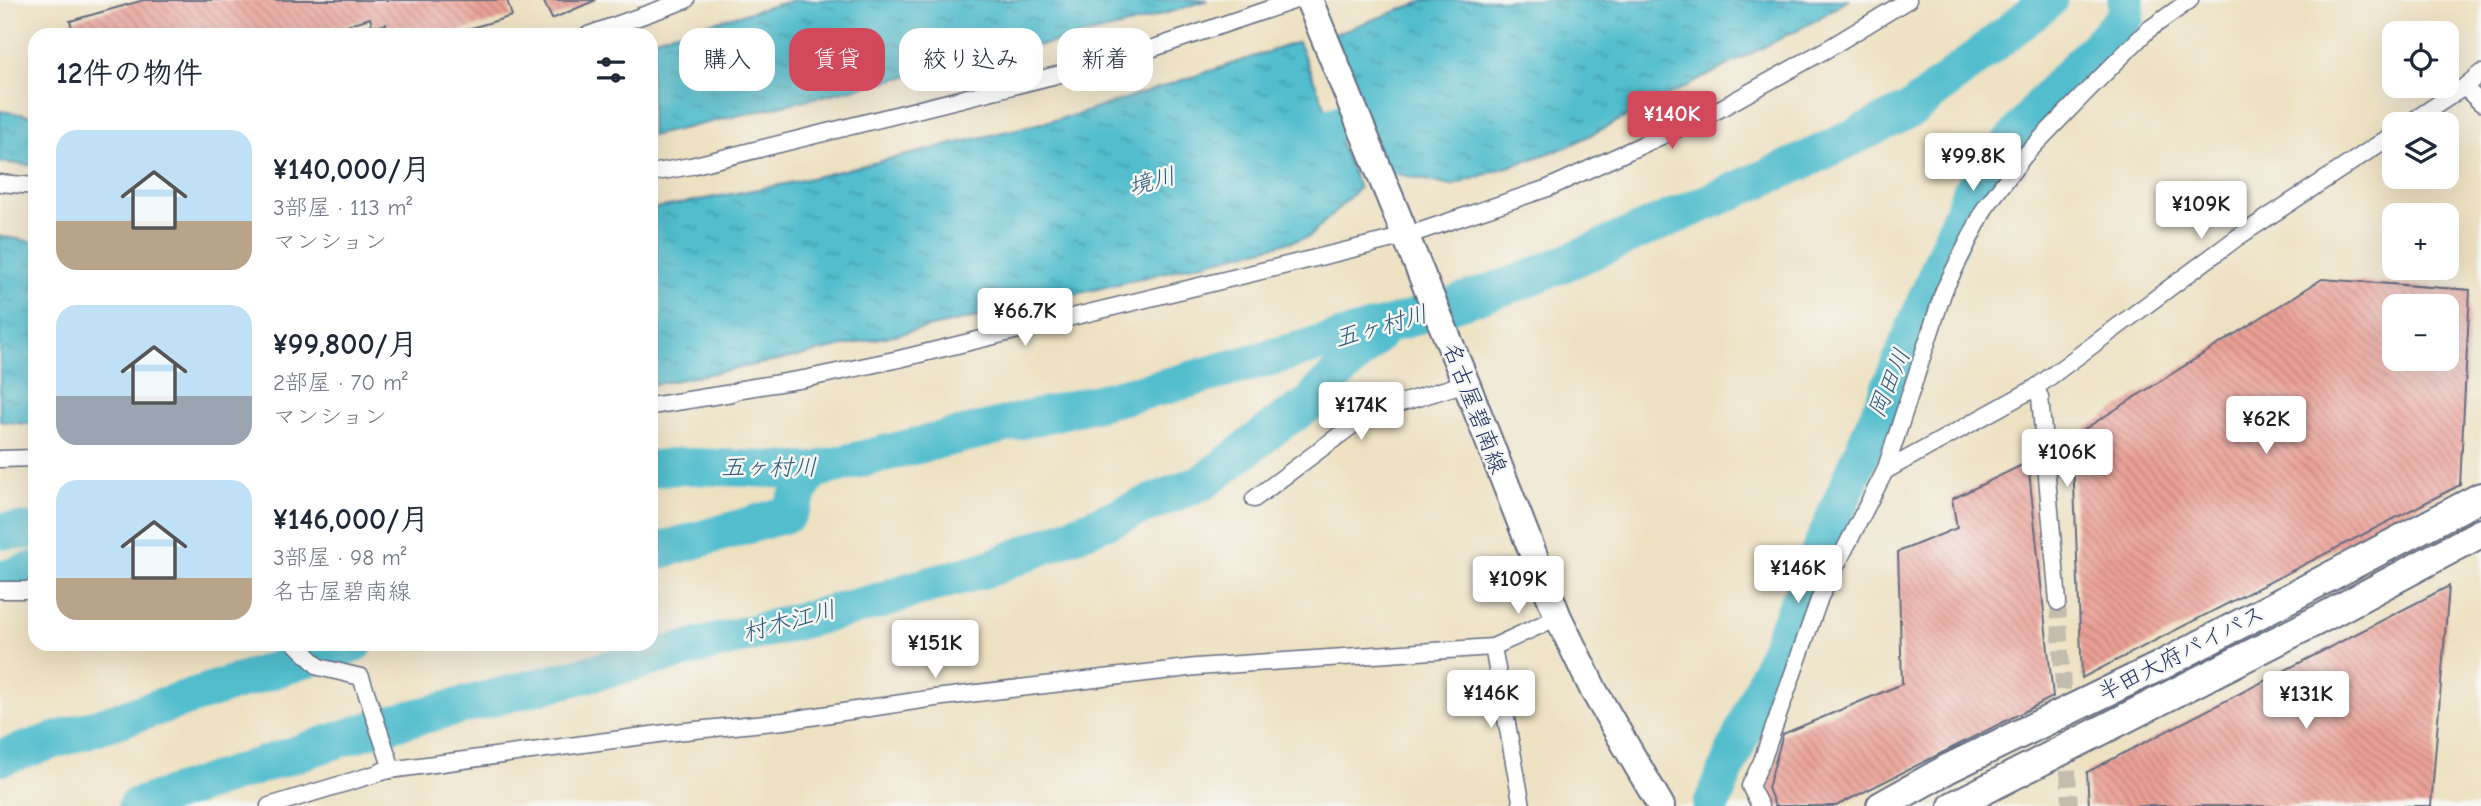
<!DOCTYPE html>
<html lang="ja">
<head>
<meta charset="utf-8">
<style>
  :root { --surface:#fff; --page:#f2f2f3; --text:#1f2937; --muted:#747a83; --accent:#d1495b }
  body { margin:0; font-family:"Comic Neue","Klee One",sans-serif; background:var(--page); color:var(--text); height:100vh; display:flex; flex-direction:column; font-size:26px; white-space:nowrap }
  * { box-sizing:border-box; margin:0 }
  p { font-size:23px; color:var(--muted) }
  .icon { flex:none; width:38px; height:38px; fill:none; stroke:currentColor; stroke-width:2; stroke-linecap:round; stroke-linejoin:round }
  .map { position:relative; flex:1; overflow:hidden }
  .panel { position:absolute; left:28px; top:28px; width:630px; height:623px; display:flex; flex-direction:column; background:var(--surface); border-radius:21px; box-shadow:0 7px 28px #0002 }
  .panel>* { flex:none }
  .hud { position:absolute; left:679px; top:28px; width:665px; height:63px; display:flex; gap:14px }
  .fabs { position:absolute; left:2382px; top:21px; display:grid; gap:14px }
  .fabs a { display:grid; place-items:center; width:77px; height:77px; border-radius:14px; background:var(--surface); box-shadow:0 7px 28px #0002; font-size:35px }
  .price { position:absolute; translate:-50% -60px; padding:0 16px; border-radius:7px; background:#fff; color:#222; font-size:23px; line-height:46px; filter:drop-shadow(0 2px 4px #0008) }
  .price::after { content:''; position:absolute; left:50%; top:42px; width:21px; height:16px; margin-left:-10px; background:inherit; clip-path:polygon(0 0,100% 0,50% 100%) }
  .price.selected { background:var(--accent); color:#fff }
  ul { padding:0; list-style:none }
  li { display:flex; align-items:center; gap:21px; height:175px; padding:0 28px }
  li span { display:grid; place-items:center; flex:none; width:196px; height:140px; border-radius:21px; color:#555 }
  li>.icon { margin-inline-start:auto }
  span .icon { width:84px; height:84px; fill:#fffc; stroke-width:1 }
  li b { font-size:30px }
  h2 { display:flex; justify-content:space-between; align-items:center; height:84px; padding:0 28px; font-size:30px }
  .chip { padding:0 24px; border-radius:21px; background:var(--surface); box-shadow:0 7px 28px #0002; font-size:24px; line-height:63px }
  .chip.selected { background:var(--accent); color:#fff }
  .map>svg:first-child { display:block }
  .water { fill:url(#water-ripples); stroke:#367696; stroke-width:2 }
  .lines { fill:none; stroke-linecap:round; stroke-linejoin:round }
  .river { stroke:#51bdcd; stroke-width:37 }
  .building { fill:url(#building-back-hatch); fill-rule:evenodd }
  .minor-tunnel { stroke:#c4bdae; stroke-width:16; stroke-dasharray:16 8; stroke-linecap:butt }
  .minor-casing { stroke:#656d81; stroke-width:19 }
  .primary-casing { stroke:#656d81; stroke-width:30 }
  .trunk-casing { stroke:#656d81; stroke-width:32 }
  .minor { stroke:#fff; stroke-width:16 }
  .primary { stroke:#fff; stroke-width:26 }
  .trunk { stroke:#fff; stroke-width:28 }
  .labels { text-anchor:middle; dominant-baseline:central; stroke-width:5; stroke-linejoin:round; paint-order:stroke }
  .street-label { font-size:23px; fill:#1b2f5e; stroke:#f6f6f2 }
  .water-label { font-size:24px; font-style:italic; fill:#2b5a7f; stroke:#f6f6f2 }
</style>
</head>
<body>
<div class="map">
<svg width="2481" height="806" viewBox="0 0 2481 806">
  <defs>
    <pattern id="water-ripples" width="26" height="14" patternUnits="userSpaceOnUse" patternTransform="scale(1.75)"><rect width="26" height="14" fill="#51bdcd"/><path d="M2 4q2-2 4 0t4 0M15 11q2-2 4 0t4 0" fill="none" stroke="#429aaa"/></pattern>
    <pattern id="building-back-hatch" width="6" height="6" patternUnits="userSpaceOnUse" patternTransform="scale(1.75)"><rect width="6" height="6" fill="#eba096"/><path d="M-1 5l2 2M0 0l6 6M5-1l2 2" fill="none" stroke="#be837e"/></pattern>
  </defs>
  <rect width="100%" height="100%" fill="#f6f6f2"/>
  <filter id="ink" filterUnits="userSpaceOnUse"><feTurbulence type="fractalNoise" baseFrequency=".0143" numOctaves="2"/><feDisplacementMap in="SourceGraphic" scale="14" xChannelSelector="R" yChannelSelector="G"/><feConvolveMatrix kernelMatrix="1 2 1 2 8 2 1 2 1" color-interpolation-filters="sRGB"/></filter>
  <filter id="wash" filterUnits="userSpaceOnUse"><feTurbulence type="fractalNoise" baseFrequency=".00686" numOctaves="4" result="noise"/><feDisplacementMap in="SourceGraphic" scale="28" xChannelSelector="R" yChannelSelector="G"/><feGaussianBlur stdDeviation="1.57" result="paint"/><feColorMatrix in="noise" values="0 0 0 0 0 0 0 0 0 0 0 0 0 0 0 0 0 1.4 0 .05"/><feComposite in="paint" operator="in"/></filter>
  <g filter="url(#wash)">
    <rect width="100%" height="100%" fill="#eee1c2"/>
    <g class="water">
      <path d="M794,0H1208L1132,24L651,136V39Z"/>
      <path d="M1427,0H1848L1811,23L1567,147L1451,186L1388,172L1333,34Z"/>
      <path d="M1298,42L1359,188L1309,237L1036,304L785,359L651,385V209L785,184L1079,114Z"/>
      <path d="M0,111L35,116V166L0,162Z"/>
      <path d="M0,236L35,242V425L0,421Z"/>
    </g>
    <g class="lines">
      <g class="river">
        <path d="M1286,141L1390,105"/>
        <path d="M651,469L680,466L811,471L1167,386L1399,322L1523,281L1797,164L1912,109L2049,0"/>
        <path d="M0,531H35"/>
        <path d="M651,553L788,514L811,471"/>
        <path d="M0,580L35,569"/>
        <path d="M0,758L355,644"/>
        <path d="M136,806L381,726L883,600L911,590L988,569L1205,481L1281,422L1313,402L1318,394L1386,326"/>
        <path d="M1711,806L1893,379L1970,192L2049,96L2126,16V0"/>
      </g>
    </g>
    <g id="blocks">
      <g class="building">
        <path d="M144,0H507L512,16L448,35H389L386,24L373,28L370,18L315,35H74L70,21Z"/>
        <path d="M543,0H596L552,19Z"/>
        <path d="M2322,279L2470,290L2460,485L2082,678L2072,437ZM2394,306H2446V359H2394Z"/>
        <path d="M2028,462L2053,697L1836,806H1775L1768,788L1783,734L1902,684L1898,552L1957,528L1952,499Z"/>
        <path d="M2449,586L2431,806H2089L2087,772Z"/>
      </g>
    </g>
  </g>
  <g filter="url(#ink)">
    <use href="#blocks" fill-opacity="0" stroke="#656d81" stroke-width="2"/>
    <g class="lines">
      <path class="minor-tunnel" d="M2058,602L2070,806"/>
      <g class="minor-casing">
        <g id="minor">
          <path d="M588,35L686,0"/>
          <path d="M2464,87L2481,103"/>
          <path d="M2408,124L2464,87L2481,73"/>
          <path d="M651,173L691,166L1121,59L1296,0"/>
          <path d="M0,183L35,186"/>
          <path d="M2035,388L2040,397L2058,602"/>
          <path d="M651,406L732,393L742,389L804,379L899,359L1406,236L1548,188L1716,111L1829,48L1908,0"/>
          <path d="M0,459L35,458"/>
          <path d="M1885,471L2035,388L2238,237L2394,134"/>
          <path d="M1254,499L1357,422L1391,406L1466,383"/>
          <path d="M0,590H35"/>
          <path d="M1493,647L1522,806"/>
          <path d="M382,771L666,733L784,721L935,698L1196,667L1493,647L1558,617"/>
          <path d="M269,806L392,769L361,677L319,667L296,644"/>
          <path d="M1760,806L1750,786L1762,761L1820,597L1885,471L1944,290L1985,208L2024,156L2087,91L2148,30L2190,0"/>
        </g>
      </g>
      <g class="primary-casing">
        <path id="primary" d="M1309,0L1466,383L1558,617L1594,691L1661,806"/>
      </g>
      <g class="trunk-casing">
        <g id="trunk">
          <path d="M1881,806L1949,768L2160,666L2481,497"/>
          <path d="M1953,806L2320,619L2481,533"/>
        </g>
      </g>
      <use href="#minor" class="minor"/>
      <use href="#primary" class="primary"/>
      <use href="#trunk" class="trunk"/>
    </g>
  </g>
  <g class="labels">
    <g class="street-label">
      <text transform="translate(1475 408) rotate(69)">名古屋碧南線</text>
      <text transform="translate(2181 653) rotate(-27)">半田大府パイパス</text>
    </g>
    <g class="water-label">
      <text transform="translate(1152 181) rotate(-15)">境川</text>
      <text transform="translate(1381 326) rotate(-16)">五ヶ村川</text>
      <text transform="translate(1889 383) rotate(-67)">岡田川</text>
      <text x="769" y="467">五ヶ村川</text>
      <text transform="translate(789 621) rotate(-15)">村木江川</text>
    </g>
  </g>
</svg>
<div class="fabs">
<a><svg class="icon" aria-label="locate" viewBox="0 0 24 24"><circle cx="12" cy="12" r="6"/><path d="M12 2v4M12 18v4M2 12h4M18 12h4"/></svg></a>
<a><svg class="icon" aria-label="layers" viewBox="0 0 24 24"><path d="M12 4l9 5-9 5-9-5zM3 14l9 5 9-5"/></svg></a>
<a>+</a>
<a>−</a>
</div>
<b class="price selected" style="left:1672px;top:151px">¥140K</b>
<b class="price" style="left:1973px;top:193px">¥99.8K</b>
<b class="price" style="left:2201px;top:241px">¥109K</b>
<b class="price" style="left:1025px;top:348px">¥66.7K</b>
<b class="price" style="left:1361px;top:442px">¥174K</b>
<b class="price" style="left:2266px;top:456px">¥62K</b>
<b class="price" style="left:2067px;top:489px">¥106K</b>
<b class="price" style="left:1798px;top:605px">¥146K</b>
<b class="price" style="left:1518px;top:616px">¥109K</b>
<b class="price" style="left:935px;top:680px">¥151K</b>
<b class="price" style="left:1491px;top:730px">¥146K</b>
<b class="price" style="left:2306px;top:731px">¥131K</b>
<div class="hud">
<a class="chip">購入</a>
<a class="chip selected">賃貸</a>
<a class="chip">絞り込み</a>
<a class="chip">新着</a>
</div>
<section class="panel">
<h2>12件の物件<svg class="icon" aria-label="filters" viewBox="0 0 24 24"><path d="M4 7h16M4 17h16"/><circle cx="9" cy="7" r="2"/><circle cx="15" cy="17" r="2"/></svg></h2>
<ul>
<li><span style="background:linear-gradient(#bfe0f5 65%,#b9a48a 0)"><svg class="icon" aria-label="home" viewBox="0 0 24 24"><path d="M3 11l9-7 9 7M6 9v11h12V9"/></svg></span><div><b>¥140,000/月</b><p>3部屋 · 113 m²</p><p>マンション</p></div></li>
<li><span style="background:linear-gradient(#bfe0f5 65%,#9aa5b1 0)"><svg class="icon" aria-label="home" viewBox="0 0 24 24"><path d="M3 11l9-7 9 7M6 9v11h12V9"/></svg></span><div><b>¥99,800/月</b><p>2部屋 · 70 m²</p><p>マンション</p></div></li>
<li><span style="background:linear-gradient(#bfe0f5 70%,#b9a48a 0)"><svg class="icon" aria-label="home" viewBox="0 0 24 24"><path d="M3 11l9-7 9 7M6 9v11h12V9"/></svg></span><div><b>¥146,000/月</b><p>3部屋 · 98 m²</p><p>名古屋碧南線</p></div></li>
</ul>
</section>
</div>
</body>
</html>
